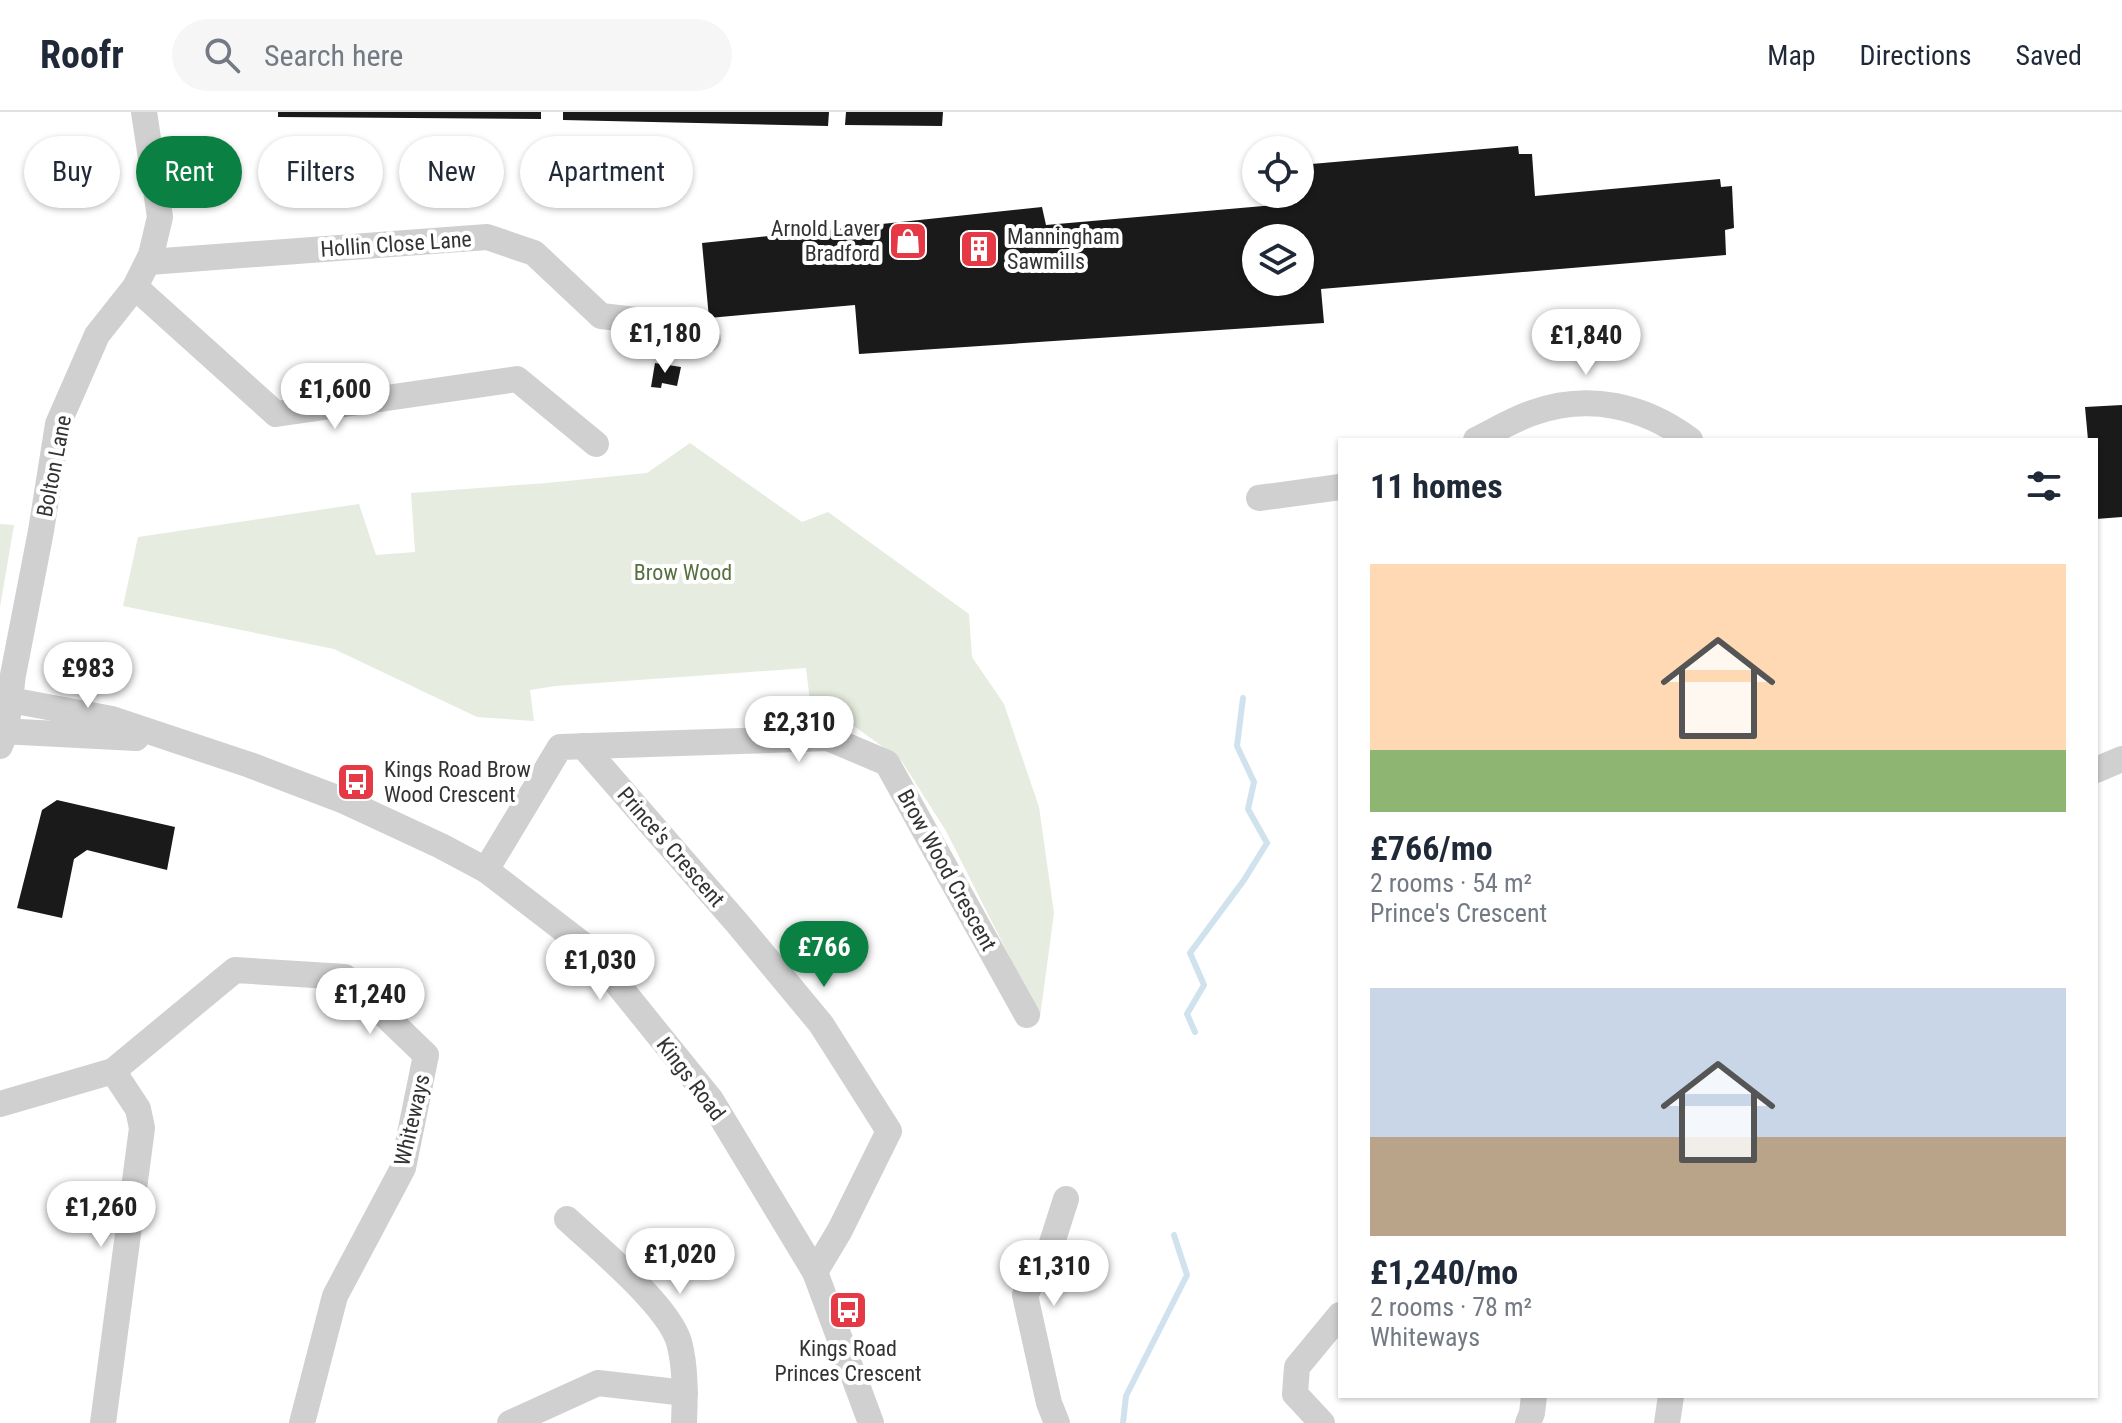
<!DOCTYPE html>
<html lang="en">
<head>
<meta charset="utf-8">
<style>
  :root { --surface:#fff; --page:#f6f6f7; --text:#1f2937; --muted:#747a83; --line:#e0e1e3; --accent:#0b8043 }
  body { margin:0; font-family:"Roboto Condensed",sans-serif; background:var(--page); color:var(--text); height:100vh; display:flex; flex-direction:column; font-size:30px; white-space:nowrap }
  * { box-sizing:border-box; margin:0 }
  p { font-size:26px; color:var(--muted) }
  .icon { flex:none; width:44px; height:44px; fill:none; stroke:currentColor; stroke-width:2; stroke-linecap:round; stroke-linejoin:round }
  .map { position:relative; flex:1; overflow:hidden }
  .side { position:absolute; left:1338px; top:326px; width:760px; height:960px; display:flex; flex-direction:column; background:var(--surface); border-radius:0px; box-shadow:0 2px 6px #0004 }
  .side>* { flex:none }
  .top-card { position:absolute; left:24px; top:24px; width:760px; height:72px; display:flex; gap:16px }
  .fabs { position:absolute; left:1242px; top:24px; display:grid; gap:16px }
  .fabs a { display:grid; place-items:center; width:72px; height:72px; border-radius:50%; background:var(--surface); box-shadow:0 2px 6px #0004; font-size:40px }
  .price { position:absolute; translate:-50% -68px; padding:0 18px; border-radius:28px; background:#fff; color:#222; font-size:26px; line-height:52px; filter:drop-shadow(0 2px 4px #0008) }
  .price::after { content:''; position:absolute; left:50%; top:48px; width:24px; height:18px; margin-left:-12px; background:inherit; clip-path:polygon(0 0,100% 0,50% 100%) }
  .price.on { background:var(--accent); color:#fff }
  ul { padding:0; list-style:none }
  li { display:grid; align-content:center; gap:16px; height:424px; padding:0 32px }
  li span { display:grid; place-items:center; height:248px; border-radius:0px; color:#555 }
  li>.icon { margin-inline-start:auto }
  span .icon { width:144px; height:144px; fill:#fffc; stroke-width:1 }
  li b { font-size:34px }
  h2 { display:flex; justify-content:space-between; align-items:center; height:96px; padding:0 32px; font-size:34px }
  .tag { padding:0 28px; border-radius:36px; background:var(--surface); box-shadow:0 2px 6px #0004; font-size:28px; line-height:72px }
  .tag.on { background:var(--accent); color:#fff }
  header { display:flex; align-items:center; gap:48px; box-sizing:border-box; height:112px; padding:0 40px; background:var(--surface); border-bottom:2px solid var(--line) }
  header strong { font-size:38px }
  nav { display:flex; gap:44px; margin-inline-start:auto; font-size:28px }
  .search { width:560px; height:72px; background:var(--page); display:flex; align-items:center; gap:20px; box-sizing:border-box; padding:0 28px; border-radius:44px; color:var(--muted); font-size:30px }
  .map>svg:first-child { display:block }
  .green { fill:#e6ecdf }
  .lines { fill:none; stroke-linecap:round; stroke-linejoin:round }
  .stream { stroke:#cfe2ee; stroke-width:6 }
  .building { fill:#1a1a1a; fill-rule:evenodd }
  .minor { stroke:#d0d0d0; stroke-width:26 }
  .labels { text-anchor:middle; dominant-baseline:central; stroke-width:8; stroke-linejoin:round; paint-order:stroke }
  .poi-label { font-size:22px; fill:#333; stroke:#fff; text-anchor:start }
  .street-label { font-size:22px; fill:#333; stroke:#fff }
  .park-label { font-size:22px; fill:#56703f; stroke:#fff }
</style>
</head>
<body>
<header>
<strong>Roofr</strong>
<div class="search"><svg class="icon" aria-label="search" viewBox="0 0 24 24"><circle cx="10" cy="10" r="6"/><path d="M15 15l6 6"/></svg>Search here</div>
<nav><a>Map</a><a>Directions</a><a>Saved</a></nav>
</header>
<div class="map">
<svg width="2122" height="1311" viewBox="0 0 2122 1311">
  <rect width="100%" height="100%" fill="#fff"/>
  <g class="green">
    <path d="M690,331L802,410L828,400L969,502L972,545L1004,592L1039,695L1054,801L1040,905L946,719L901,648L847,609L812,606L806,556L555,574L530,578L534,609L477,605L334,537L123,494L138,425L359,392L376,443L415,440L411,381L547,371L647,361Z"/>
    <path d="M0,412L14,413L0,495Z"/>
  </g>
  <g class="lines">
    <g class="stream">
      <path d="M1195,920L1187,902L1204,873L1190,841L1244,768L1267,731L1248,697L1254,670L1237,634L1243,586"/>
      <path d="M1123,1311L1126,1284L1187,1163L1174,1123"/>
    </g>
  </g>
  <g class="building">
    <path d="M278,0H541V7L278,5Z"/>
    <path d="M563,0H829L828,14L563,8Z"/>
    <path d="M846,0H943L942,14L845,13Z"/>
    <path d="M1518,34L1519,42H1532L1535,84L1720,67L1721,75L1732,74L1734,116L1725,118L1726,143L1321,177L1324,211L859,242L855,193L709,206L702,131L1042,95L1046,113L1297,91V82H1300V53ZM1256,126H1300V170H1256Z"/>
    <path d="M655,251L681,255L677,274L662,271L661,276L651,275Z"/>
    <path d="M2122,293V405L2096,407V328H2088L2085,295Z"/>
    <path d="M57,688L175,715L167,758L87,738L74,747L62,806L17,796L42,698Z"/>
  </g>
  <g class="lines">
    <g class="minor">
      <path d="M149,150L487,125L534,141L601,204L672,212L708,227"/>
      <path d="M135,175L276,302L517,267L596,332"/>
      <path d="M1476,328C1494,319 1512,308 1532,301C1588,281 1643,293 1690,328"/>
      <path d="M1259,386L1340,375"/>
      <path d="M0,588H10L112,607L250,653L342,688L441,734L486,758L590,838L711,988L815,1160L871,1311"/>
      <path d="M0,619L136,626"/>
      <path d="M0,634L6,619L13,563L41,419L58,312L97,223L135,175L151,143L160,105L144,0"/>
      <path d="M583,634L738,812L821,912L889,1019L840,1118L815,1160"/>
      <path d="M2096,658L2122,647"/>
      <path d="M486,758L560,635L828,626L887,651L1027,903"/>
      <path d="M0,992L113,959L235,858L345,865L426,943L403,1056L335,1184L302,1311"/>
      <path d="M567,1107C597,1135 668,1193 679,1230C686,1256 685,1285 684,1311"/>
      <path d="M103,1311L142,1016L138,997L113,959"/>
      <path d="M510,1311L598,1271L685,1281"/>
      <path d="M1057,1311L1049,1291L1025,1183L1050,1137L1066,1087"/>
      <path d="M1322,1311L1295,1282L1297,1255L1340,1203"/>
      <path d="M1528,1311L1532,1301L1534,1284"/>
      <path d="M1667,1311L1671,1284"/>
    </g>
  </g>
  <defs>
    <g id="shop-square" transform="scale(2)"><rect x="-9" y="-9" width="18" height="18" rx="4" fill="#e63946" stroke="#fff"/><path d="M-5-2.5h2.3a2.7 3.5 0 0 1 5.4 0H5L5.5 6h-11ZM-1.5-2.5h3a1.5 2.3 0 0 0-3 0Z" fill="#fff"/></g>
    <g id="building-square" transform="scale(2)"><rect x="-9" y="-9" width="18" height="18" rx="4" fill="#e63946" stroke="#fff"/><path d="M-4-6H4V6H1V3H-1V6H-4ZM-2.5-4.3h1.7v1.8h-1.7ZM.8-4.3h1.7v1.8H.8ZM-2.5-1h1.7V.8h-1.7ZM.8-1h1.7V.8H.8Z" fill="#fff"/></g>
    <g id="bus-square" transform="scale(2)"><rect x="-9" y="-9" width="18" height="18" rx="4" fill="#e63946" stroke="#fff"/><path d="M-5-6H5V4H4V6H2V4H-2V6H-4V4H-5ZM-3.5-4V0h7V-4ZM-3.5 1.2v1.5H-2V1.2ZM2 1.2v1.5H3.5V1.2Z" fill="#fff"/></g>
  </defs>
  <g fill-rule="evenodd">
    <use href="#shop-square" x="908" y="129"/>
    <use href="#building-square" x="979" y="137"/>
    <use href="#bus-square" x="356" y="670"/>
    <use href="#bus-square" x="848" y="1198"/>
  </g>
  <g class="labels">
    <g class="poi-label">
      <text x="880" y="116" text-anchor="end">Arnold Laver<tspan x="880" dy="25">Bradford</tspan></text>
      <text x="1007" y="124">Manningham<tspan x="1007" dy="25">Sawmills</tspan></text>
      <text x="384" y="657">Kings Road Brow<tspan x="384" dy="25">Wood Crescent</tspan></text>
      <text x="848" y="1236" text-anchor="middle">Kings Road<tspan x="848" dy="25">Princes Crescent</tspan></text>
    </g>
    <g class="street-label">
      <text transform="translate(396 132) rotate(-4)">Hollin Close Lane</text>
      <text transform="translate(54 354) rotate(-79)">Bolton Lane</text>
      <text transform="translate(671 735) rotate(49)">Prince's Crescent</text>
      <text transform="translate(947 758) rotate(61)">Brow Wood Crescent</text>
      <text transform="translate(691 967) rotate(53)">Kings Road</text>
      <text transform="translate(412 1008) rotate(-77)">Whiteways</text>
    </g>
    <g class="park-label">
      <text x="683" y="460">Brow Wood</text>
    </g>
  </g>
</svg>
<div class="fabs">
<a><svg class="icon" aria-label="locate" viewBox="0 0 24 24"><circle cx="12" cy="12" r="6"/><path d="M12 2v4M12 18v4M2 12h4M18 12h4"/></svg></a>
<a><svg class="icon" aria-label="layers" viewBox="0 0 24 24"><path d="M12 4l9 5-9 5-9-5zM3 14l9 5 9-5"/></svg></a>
</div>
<b class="price" style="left:665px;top:263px">£1,180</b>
<b class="price" style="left:1586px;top:265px">£1,840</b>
<b class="price" style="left:335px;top:319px">£1,600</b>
<b class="price" style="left:88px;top:598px">£983</b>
<b class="price" style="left:799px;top:652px">£2,310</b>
<b class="price on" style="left:824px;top:877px">£766</b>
<b class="price" style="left:600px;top:890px">£1,030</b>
<b class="price" style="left:370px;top:924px">£1,240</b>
<b class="price" style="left:101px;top:1137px">£1,260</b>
<b class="price" style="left:680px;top:1184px">£1,020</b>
<b class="price" style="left:1054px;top:1196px">£1,310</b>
<div class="top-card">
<a class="tag">Buy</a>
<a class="tag on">Rent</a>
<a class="tag">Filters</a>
<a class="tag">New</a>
<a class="tag">Apartment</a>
</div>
<section class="side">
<h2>11 homes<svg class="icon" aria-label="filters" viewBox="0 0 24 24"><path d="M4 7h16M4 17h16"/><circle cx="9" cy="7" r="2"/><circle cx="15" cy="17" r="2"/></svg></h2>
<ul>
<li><span style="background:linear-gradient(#ffd9b3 75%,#8fb573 0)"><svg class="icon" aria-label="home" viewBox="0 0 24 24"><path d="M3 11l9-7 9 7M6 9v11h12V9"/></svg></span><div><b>£766/mo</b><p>2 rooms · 54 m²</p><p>Prince's Crescent</p></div></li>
<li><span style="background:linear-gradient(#c9d6e8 60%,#b9a48a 0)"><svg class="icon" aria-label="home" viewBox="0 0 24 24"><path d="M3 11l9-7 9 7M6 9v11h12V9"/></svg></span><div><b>£1,240/mo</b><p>2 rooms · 78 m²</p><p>Whiteways</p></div></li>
</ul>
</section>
</div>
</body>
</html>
